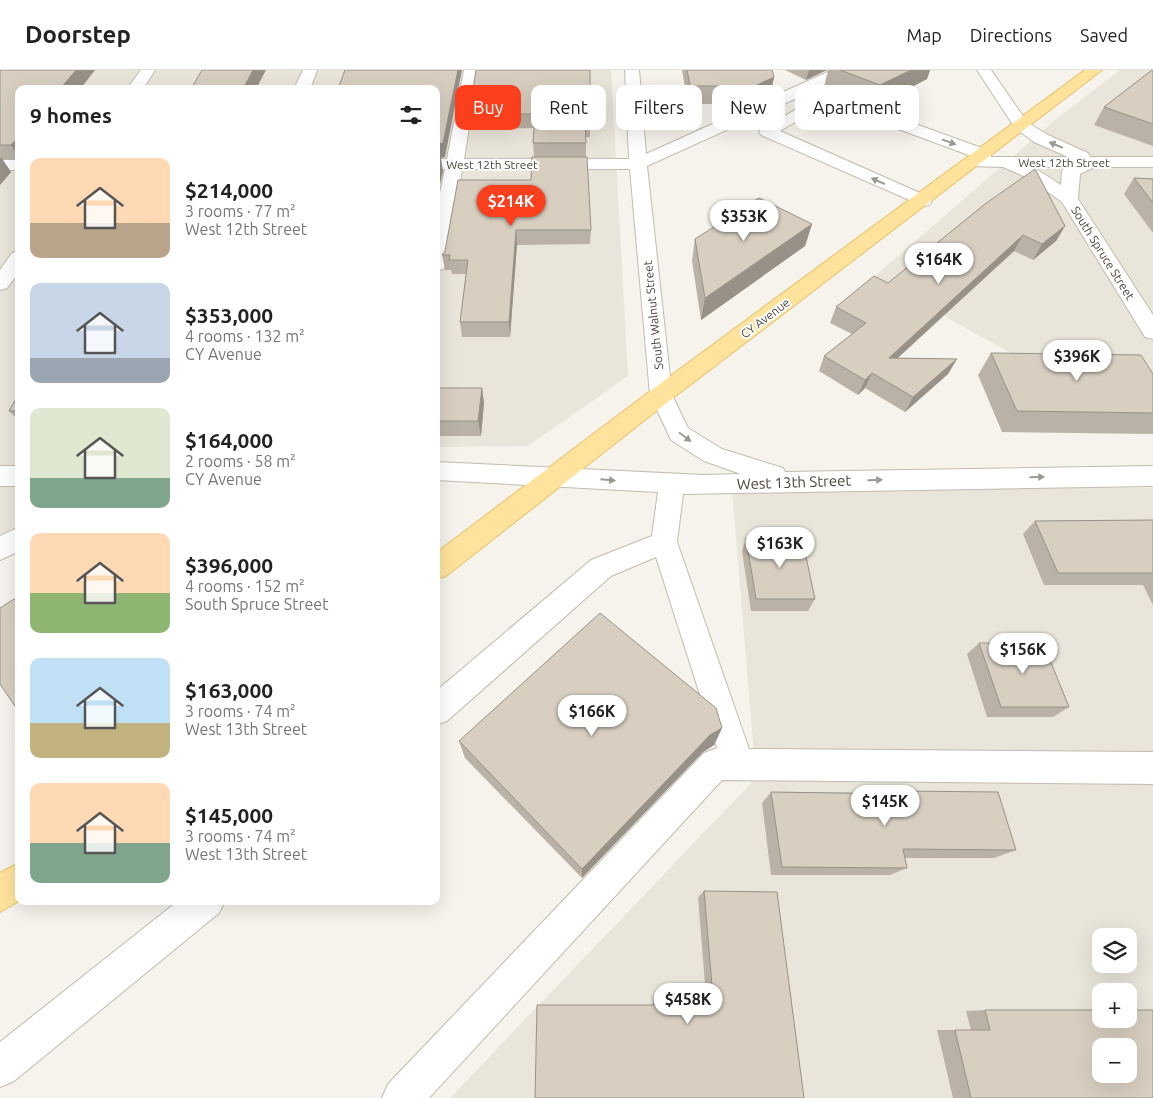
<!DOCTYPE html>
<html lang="en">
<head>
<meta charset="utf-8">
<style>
  :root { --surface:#fff; --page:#f6f6f6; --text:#222; --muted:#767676; --line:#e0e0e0; --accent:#fc3f1d }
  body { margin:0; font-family:Ubuntu,sans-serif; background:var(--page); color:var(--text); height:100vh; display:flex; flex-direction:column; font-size:19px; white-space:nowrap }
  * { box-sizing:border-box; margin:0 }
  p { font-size:16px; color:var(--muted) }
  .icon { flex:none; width:28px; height:28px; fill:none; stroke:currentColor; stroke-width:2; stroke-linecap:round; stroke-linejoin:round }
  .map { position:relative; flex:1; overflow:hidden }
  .panel { position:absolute; left:15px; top:15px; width:425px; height:820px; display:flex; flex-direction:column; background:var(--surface); border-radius:10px; box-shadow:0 5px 20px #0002 }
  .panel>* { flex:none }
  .banner { position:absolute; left:455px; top:15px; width:475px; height:45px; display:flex; gap:10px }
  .tools { position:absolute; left:1092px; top:858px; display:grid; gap:10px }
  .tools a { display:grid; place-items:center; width:45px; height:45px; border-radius:10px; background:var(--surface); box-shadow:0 5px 20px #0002; font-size:25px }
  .price { position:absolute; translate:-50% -42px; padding:0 11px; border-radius:18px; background:#fff; color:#222; font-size:16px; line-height:32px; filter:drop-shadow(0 1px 2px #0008) }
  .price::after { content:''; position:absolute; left:50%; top:30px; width:15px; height:11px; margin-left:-8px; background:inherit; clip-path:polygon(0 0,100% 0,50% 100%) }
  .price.current { background:var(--accent); color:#fff }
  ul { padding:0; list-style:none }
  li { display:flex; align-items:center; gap:15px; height:125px; padding:0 15px }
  li span { display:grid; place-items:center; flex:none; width:140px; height:100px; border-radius:10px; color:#555 }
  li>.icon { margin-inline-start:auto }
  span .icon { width:60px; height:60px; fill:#fffc; stroke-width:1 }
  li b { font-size:21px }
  h2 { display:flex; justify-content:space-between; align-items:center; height:60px; padding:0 15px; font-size:21px }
  .chip { padding:0 18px; border-radius:10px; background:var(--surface); box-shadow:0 5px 20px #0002; font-size:18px; line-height:45px }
  .chip.current { background:var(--accent); color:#fff }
  header { display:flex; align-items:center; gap:30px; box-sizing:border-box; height:70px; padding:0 25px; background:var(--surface); border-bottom:1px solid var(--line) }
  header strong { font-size:24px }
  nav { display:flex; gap:28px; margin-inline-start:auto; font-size:18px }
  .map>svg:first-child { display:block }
  .residential { fill:#eae5da; fill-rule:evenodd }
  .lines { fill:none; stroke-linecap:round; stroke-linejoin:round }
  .minor-casing { stroke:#c2bbae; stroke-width:2 }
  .major-casing { stroke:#e6c16a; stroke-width:2 }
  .minor { fill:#fff; fill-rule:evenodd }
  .major { fill:#ffe39c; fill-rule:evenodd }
  .wall { fill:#bab2a6 }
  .shaded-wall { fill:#979187 }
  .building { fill:#d8cfc1; stroke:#979187; fill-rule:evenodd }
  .oneway { fill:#9c9892 }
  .labels { text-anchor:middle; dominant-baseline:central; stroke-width:4; stroke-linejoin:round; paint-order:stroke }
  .far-street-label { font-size:12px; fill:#4b4439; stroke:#fff }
  .street-label { font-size:15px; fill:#4b4439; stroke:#fff }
</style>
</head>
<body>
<header>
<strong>Doorstep</strong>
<nav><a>Map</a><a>Directions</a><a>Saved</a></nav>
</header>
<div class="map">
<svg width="1153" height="1028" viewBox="0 0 1153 1028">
  <rect width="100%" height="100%" fill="#f6f3ec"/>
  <g class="residential">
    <path d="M0,0H611L628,306L528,376L436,377V19H19V453L0,467Z"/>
    <path d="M1120,0H1153V308L1036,297L874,207L1056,49Z"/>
    <path d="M1153,418V1028H450L756,708L732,419ZM1101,866H1129V894H1101ZM1101,921H1129V949H1101ZM1101,976H1129V1004H1101Z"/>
  </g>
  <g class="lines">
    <g class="minor-casing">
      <g id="minor">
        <path d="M141,0H155L143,19H127Z"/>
        <path d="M303,0H317L310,19H294Z"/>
        <path d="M464,0H478L464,89H629L625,0H639L646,84L832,0H850L819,18L647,96L672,325L688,358L722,379L783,398L785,402L1153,396V416L683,424L677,472L749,679L1153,682V714L722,710L429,1028H382L388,1014L704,683L717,678L656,487L611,506L447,651L436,655V621L591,490L652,466L658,422L436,410V392L704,405L741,404L704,391L671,370L650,325L630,99H462L446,195L443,199L436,201V142L445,99H436V89H447Z"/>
        <path d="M977,0H991L1027,52L1046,64L1088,83L1090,87H1153V97H1094L1080,104L1078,129L1153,245V269L1145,267L1062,132L1028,108L1003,97L969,96L966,92L974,87L828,33L780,61L929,127L932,131L929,135L923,136L761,65L759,62L761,59L827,22L990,81L991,87H1068L1034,72L1015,58ZM1033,97H1065L1062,101L1061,115Z"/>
        <rect x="0" y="90" width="19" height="10"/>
        <path d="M19,181V202L7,218L0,220V200L12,183Z"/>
        <rect x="0" y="396" width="19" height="20"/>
        <path d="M19,457V481L0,490V466Z"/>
        <path d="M178,831H225L219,843L14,1011L0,1017V972Z"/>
      </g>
    </g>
    <g class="major-casing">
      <g id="major">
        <path d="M1085,0H1102L669,331L446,506L436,509V483L653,319Z"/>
        <path d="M19,793V831L0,842V803Z"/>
      </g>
    </g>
    <use href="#minor" class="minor"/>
    <use href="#major" class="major"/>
  </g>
  <g class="wall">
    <path d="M0,0H95L80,19H19V90L2,89L11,102L0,115Z"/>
    <path d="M590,0V67H586V87L591,160L590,174L517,175L510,267H462L460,252L466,204H452L451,200H445L442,185L531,110L534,87L533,73L534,58L471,59L469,44Z"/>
    <path d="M682,0H772L774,7L770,26L752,34H688Z"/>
    <path d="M785,0H827L806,10Z"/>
    <path d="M828,0H930L927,9L873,37L824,17Z"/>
    <path d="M1153,0V76L1094,55L1104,37Z"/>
    <path d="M1134,108L1153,109V163L1124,124Z"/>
    <path d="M985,134L1065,156L1056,171L1033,190L1014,181L898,288L957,289L948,304L905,342L865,318L858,325L819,301L824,286L852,264L830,253L836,237L888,213Z"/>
    <path d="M812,154L805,176L701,250L692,191L695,169Z"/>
    <path d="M991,283L1153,304V364L1002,362L978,305Z"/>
    <path d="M436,318H482L484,333L481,366H436Z"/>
    <path d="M19,324V351L9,341Z"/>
    <path d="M1153,450V535L1143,515H1044L1023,464L1035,451Z"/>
    <path d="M746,468L815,529L808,541H751L742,481Z"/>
    <path d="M979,573L1069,637L1053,647H987L967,584Z"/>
    <path d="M722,658L714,675L703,682L582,808L465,688L459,671Z"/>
    <path d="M901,721L1016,780L994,788H905L907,798L890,805H771L762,733L771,722L898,723Z"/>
    <path d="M704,821L804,1028L653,935V927L657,926L706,927L698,827Z"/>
    <path d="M985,940L1153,1028H953L937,960H971L966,941Z"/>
  </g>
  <g class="shaded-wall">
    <path d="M76,0H95L80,19H60Z"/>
    <path d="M253,0H266L256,19H243Z"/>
    <path d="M458,0H462L445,87L441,88L443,101L436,132V74Z"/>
    <path d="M809,0H827L806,10Z"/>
    <path d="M911,0H930L927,9L873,37L880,15Z"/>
    <path d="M774,7L770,26L752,34L755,16Z"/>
    <path d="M19,67V87L11,75Z"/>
    <path d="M1,87L11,102L0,115V89Z"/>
    <path d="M812,154L805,176L701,250L705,228Z"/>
    <path d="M1065,156L1056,171L1033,190L1042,174Z"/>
    <path d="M516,160L517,175L510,267L509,252Z"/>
    <path d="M1023,165L1014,181L881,303L889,288Z"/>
    <path d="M957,289L948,304L905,342L913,327Z"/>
    <path d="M872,303L865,318L858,325L865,310Z"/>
    <path d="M482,318L484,333L481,366L478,351Z"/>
    <path d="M722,658L714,675L703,682L582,808V799L710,665Z"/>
  </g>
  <g class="building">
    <path d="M0,0H76L60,19H19V67L11,75H0Z"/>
    <path d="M202,0H253L243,19H191Z"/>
    <path d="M345,0H458L443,73L436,74V19H338Z"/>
    <path d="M476,0H590V53H585L586,73H533L535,44H469Z"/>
    <path d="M687,0H772L774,7L755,16H690Z"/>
    <path d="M840,0H911L880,15Z"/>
    <path d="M1152,0H1153V54L1104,37Z"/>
    <path d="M436,86H440L436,106Z"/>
    <path d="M532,87H587L591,160H516L509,252H460L468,190H449L450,185H442L445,181L458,110H531Z"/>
    <path d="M1035,99L1065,156L1042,174L1023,165L889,288L957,289L913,327L872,303L865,310L824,286L866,253L836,237L874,206L888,213L985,134Z"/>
    <path d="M1134,108L1153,109V133Z"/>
    <path d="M759,128L812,154L705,228L695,169Z"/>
    <path d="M991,283L1141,285L1153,304V343L1017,341Z"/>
    <path d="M436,318H482L478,351H436Z"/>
    <path d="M19,324V341H9Z"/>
    <path d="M1153,450V503H1058L1035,451Z"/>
    <path d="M746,468H802L815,529H756Z"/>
    <path d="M19,526V642L0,614V538Z"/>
    <path d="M600,543L716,638L722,658L710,665L582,799L459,671Z"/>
    <path d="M979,573H1043L1069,637H1001Z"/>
    <path d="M901,721L998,722L1016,780L903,779L907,798L782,797L771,722L902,724Z"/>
    <path d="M704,821L777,822L804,1028H535L537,935H657V926L713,927Z"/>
    <path d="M985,940H1101V949H1129V940H1153V1028H971L955,960H990ZM1101,976H1129V1004H1101Z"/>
  </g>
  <defs><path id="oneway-solid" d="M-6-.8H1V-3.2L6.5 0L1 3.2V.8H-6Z" transform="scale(1.25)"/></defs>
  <g class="oneway">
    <use href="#oneway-solid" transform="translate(949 72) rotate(20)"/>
    <use href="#oneway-solid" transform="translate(1056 75) rotate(-157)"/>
    <use href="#oneway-solid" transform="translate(878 111) rotate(-156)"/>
    <use href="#oneway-solid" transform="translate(685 367) rotate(37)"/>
    <use href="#oneway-solid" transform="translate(1037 407) rotate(-1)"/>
    <use href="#oneway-solid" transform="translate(608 410) rotate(5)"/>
    <use href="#oneway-solid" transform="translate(875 410) rotate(-1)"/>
  </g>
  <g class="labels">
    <g class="far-street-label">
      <text x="1064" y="92">West 12th Street</text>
      <text x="492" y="94">West 12th Street</text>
      <text transform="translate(1103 183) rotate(58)">South Spruce Street</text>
      <text transform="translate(653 245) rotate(-96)">South Walnut Street</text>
      <text transform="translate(765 248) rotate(-37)">CY Avenue</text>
    </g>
    <g class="street-label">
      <text transform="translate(794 412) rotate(-2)">West 13th Street</text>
    </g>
  </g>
</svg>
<div class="tools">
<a><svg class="icon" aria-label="layers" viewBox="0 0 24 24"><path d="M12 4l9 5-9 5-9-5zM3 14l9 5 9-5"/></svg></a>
<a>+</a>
<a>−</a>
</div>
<b class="price current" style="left:511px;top:157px">$214K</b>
<b class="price" style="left:744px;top:172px">$353K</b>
<b class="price" style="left:939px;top:215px">$164K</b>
<b class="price" style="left:1077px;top:312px">$396K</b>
<b class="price" style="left:780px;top:499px">$163K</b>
<b class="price" style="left:1023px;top:605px">$156K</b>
<b class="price" style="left:592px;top:667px">$166K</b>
<b class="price" style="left:885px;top:757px">$145K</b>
<b class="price" style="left:688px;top:955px">$458K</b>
<div class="banner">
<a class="chip current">Buy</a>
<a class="chip">Rent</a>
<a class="chip">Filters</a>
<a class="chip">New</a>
<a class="chip">Apartment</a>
</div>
<section class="panel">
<h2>9 homes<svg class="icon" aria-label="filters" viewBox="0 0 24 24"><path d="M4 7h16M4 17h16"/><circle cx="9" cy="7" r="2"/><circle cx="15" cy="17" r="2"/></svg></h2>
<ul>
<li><span style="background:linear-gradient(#ffd9b3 65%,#b9a48a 0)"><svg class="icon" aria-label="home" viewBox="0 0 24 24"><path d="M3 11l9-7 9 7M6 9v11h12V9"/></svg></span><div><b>$214,000</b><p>3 rooms · 77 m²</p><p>West 12th Street</p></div></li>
<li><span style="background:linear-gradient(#c9d6e8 75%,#9aa5b1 0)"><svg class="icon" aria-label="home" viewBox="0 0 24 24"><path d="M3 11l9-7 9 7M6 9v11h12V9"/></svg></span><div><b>$353,000</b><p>4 rooms · 132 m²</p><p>CY Avenue</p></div></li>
<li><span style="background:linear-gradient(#dfe7d0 70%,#7fa58c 0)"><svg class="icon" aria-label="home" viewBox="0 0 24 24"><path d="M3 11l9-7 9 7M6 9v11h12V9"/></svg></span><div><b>$164,000</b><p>2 rooms · 58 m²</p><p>CY Avenue</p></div></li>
<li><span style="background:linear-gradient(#ffd9b3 60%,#8fb573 0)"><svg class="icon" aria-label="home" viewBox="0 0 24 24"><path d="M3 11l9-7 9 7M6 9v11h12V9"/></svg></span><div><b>$396,000</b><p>4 rooms · 152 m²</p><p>South Spruce Street</p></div></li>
<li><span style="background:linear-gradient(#bfe0f5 65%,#c2b280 0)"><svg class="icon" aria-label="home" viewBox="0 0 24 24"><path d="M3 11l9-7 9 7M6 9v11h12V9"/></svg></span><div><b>$163,000</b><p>3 rooms · 74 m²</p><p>West 13th Street</p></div></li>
<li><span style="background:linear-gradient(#ffd9b3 60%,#7fa58c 0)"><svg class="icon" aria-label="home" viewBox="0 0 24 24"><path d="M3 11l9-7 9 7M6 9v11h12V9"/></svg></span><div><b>$145,000</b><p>3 rooms · 74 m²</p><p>West 13th Street</p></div></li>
</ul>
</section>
</div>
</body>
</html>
